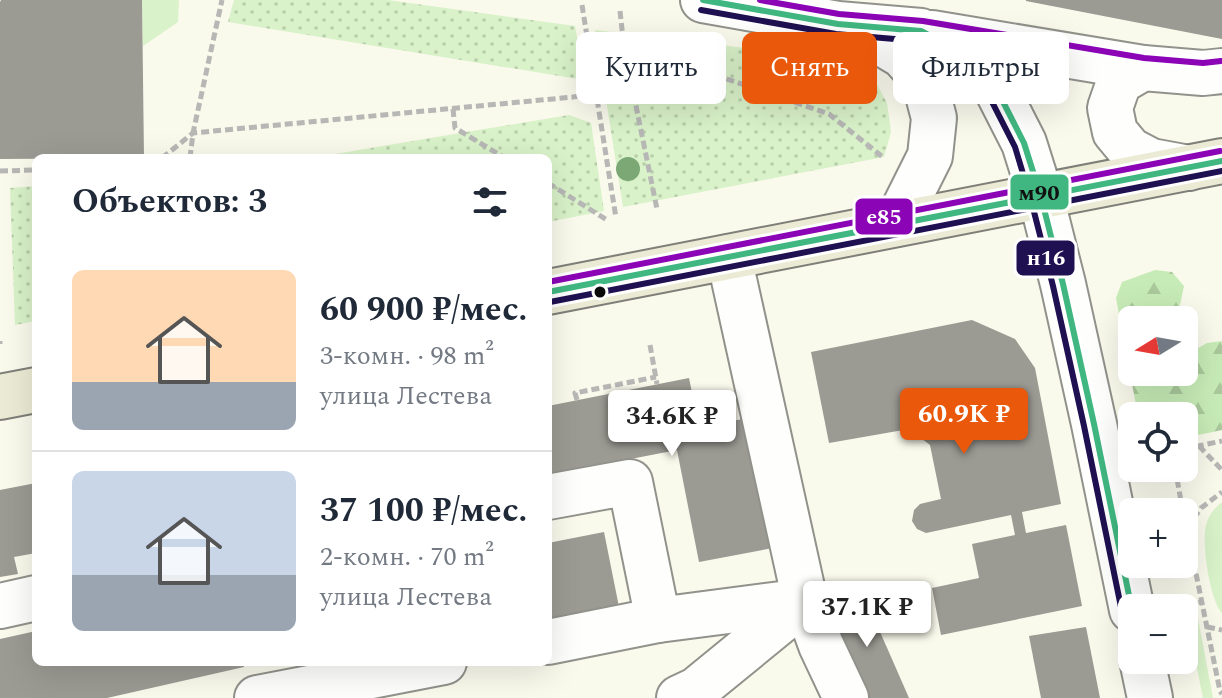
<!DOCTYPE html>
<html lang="ru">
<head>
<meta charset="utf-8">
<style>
  :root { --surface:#fff; --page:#f6f6f7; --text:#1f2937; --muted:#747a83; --line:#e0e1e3; --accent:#ea580c }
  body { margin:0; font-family:Spectral,serif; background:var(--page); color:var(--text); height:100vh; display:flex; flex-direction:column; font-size:30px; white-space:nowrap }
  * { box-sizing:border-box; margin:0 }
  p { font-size:26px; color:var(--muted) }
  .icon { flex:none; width:44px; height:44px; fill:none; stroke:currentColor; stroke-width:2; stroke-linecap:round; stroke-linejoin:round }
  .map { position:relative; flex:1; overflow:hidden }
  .panel { position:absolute; left:32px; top:154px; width:520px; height:512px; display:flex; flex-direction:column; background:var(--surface); border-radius:12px; box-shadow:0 8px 32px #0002 }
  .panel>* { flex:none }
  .hud { position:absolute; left:576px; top:32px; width:526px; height:72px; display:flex; gap:16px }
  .needle { width:52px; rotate:259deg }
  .tools { position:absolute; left:1118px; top:306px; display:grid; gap:16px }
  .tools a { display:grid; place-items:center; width:80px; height:80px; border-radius:12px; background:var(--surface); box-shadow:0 8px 32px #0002; font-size:40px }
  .price { position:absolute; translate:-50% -68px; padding:0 18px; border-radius:8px; background:#fff; color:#222; font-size:26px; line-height:52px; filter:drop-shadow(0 2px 4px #0008) }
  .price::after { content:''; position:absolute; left:50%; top:48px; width:24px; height:18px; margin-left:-12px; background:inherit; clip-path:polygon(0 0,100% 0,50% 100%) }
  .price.current { background:var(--accent); color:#fff }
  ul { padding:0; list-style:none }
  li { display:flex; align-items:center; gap:24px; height:200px; padding:0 40px }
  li+li { border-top:2px solid var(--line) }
  li span { display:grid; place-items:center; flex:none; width:224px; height:160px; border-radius:12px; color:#555 }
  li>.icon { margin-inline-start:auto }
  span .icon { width:96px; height:96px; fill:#fffc; stroke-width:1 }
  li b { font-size:34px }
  h2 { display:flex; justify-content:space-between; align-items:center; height:96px; padding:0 40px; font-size:34px }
  .chip { padding:0 28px; border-radius:12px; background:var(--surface); box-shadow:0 8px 32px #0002; font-size:28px; line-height:72px }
  .chip.current { background:var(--accent); color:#fff }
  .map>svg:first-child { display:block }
  .grass { fill:#d9f2c9 }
  .forest { fill:url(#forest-firs) }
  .park { fill:url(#park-dots) }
  .building { fill:#9b9a93 }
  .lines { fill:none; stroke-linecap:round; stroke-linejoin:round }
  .minor-casing { stroke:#92928c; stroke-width:48 }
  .major-casing { stroke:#7f7f79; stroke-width:48 }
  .path { stroke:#b7b7b5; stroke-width:5; stroke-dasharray:8 4; stroke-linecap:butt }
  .minor { stroke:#fefefc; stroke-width:44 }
  .major { stroke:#ebebd5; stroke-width:44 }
  .bus-1-casing { stroke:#fff; stroke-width:12 }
  .bus-2-casing { stroke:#fff; stroke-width:12 }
  .bus-3-casing { stroke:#fff; stroke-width:12 }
  .bus-1 { stroke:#40b781; stroke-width:6 }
  .bus-2 { stroke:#1f1051; stroke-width:6 }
  .bus-3 { stroke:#8b04b6; stroke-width:6 }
  .tree { fill:#7ca876 }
  .bus-dot { fill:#0a0a0a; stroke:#fff; stroke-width:3 }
  .line-badge { stroke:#fff; stroke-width:3 }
  .badge-label { font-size:22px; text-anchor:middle; font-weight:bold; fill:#fff }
  .pale-badge-label { font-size:22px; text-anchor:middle; font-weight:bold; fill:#111 }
</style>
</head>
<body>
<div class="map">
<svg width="1222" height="698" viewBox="0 0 1222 698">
  <defs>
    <pattern id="forest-firs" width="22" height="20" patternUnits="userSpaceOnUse" patternTransform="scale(2)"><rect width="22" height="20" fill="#c7ebb6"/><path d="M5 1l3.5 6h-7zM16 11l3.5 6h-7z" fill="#aac89b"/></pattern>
    <pattern id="park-dots" width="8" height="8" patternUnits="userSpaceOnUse" patternTransform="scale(2)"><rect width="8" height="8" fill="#d9f2c9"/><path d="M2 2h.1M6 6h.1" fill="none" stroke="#b9ceab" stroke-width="1.8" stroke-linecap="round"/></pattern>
  </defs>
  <rect width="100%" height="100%" fill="#f9f9ec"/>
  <g class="grass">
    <path d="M142,0H179L178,22L143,46Z"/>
    <path d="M1222,502V613C1210,601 1200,538 1207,522C1210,513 1215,508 1222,502Z"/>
    <path d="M1196,608L1213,698H1203L1185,610Z"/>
  </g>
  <path class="forest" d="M1155,270L1172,272L1184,286L1180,305L1165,320H1132V372H1184V356L1207,343L1222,341V430L1184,438V416H1138L1116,298L1122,282Z"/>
  <g class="park">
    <path d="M234,0H388L575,26L584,80L228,22Z"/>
    <path d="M595,30L838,59L873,77L887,103L891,132L884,157L623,207Z"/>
    <path d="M569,115L591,123L604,211L548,222V158H311Z"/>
    <path d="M36,186V321L15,325L10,188Z"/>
  </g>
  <g class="building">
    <path d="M1,0H142L144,158L0,159V2Z"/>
    <path d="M1026,0H1222V39L1026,1Z"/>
    <path d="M972,320L1015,339L1035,368L1061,504L1022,512L1026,533L1066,525L1082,606L941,635L932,588L979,578L972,544L1015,535L1011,515L926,533L917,529L912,521L914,510L920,504L941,499L930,445L909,429L829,443L811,352Z"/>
    <path d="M689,378L699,427L748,418L773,548L699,562L677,450L548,475V406Z"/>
    <path d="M36,483V553L14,557L18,574L0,577V490Z"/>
    <path d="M604,532L619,607L548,621V543Z"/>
    <path d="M863,593L909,698H864L827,601Z"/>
    <path d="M1086,627L1100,698H1041L1029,636Z"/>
    <path d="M36,631V662H243L244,667L107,698H0V639Z"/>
  </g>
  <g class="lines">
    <g class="minor-casing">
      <g id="minor">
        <path d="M703,0L838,24L921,31L956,50L997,90L1024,143L1041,197L1063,284L1094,424L1132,610"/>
        <path d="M857,32L883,44L903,56L924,80L934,118L930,156L896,224"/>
        <path d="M932,33L1143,68L1203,73L1222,71"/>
        <path d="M1143,68L1119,82L1110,108L1115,132L1130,150L1151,161L1189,168"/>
        <path d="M729,257L805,601L821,645L846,698"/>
        <path d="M548,497L630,482L658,620L805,601"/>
        <path d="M0,606L36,598"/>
        <path d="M548,642L658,620"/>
        <path d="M1142,660L1150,698"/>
        <path d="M257,698L444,662"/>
        <path d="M679,698L696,690L805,601"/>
      </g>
    </g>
    <g class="major-casing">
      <g id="major">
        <path d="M548,292L1222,161"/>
        <path d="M0,397L36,390"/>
      </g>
    </g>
    <g class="path">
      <path d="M582,5L616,218"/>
      <path d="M620,11L624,47L657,209"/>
      <path d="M624,47L631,46L829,114L884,158"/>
      <path d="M453,109L455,128L505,158"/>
      <path d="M162,158L193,133L573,97L596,93"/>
      <path d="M190,158L193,133L222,0"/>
      <path d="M0,171L36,170"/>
      <path d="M548,183L607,220"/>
      <path d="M0,341V344"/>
      <path d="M650,345L657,384"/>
      <path d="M577,400L575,393L656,377"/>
      <path d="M1199,446L1222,470"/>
      <path d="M1184,449L1222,441"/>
      <path d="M1175,468L1183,512"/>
      <path d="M1184,515L1220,691L1222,694"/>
      <path d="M1187,528L1201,508L1222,492"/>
      <path d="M1175,608L1202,602"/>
      <path d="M1207,627L1222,630"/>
    </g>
    <use href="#minor" class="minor"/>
    <use href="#major" class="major"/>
    <g class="bus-1-casing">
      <g id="bus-1">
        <path d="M703,0L838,24L921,31L956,50L997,90L1024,143L1041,197L1063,284L1094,424L1132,610"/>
        <path d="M548,292L1222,161"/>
      </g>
    </g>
    <g class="bus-2-casing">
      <g id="bus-2">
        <path d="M701,10L836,34L918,41L950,58L989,96L1015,147L1031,200L1053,286L1084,426L1122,612"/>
        <path d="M550,302L1222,171"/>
      </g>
    </g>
    <g class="bus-3-casing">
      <g id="bus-3">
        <path d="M760,0L839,14L923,21L1144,58L1203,63L1221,61"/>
        <path d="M548,282L1220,151"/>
      </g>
    </g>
    <use href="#bus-1" class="bus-1"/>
    <use href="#bus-2" class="bus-2"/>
    <use href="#bus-3" class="bus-3"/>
  </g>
  <g class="tree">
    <circle cx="611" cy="79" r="12"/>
    <circle cx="628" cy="169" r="12"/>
  </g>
  <circle class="bus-dot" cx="600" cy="292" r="7"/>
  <g class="line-badge">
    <rect x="1009" y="173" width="61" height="38" rx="8" fill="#40b781"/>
    <rect x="854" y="197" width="60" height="39" rx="8" fill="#8b04b6"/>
    <rect x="1015" y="239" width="61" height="38" rx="8" fill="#1f1051"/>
  </g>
  <g class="badge-label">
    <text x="884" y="224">е85</text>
    <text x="1046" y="265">н16</text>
  </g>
  <g class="pale-badge-label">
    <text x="1039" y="200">м90</text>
  </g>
</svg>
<div class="tools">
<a><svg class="needle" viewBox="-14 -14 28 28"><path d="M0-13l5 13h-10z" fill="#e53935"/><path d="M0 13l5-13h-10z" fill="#747a83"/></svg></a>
<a><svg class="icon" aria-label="locate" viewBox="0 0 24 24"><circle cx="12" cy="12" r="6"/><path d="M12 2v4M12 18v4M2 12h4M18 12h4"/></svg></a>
<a>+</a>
<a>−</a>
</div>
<b class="price current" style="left:964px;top:456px">60.9K ₽</b>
<b class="price" style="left:672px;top:458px">34.6K ₽</b>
<b class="price" style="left:867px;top:649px">37.1K ₽</b>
<div class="hud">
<a class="chip">Купить</a>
<a class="chip current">Снять</a>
<a class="chip">Фильтры</a>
</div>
<section class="panel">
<h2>Объектов: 3<svg class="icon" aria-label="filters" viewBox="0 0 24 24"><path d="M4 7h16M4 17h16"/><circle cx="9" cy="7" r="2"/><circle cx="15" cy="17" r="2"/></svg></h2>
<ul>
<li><span style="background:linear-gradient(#ffd9b3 70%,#9aa5b1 0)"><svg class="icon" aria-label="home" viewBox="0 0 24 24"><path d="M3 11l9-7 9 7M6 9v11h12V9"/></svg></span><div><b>60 900 ₽/мес.</b><p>3-комн. · 98 m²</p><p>улица Лестева</p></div></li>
<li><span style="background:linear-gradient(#c9d6e8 65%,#9aa5b1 0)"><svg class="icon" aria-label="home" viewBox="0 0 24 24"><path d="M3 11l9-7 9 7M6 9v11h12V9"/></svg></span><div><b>37 100 ₽/мес.</b><p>2-комн. · 70 m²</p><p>улица Лестева</p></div></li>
</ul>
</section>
</div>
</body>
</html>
